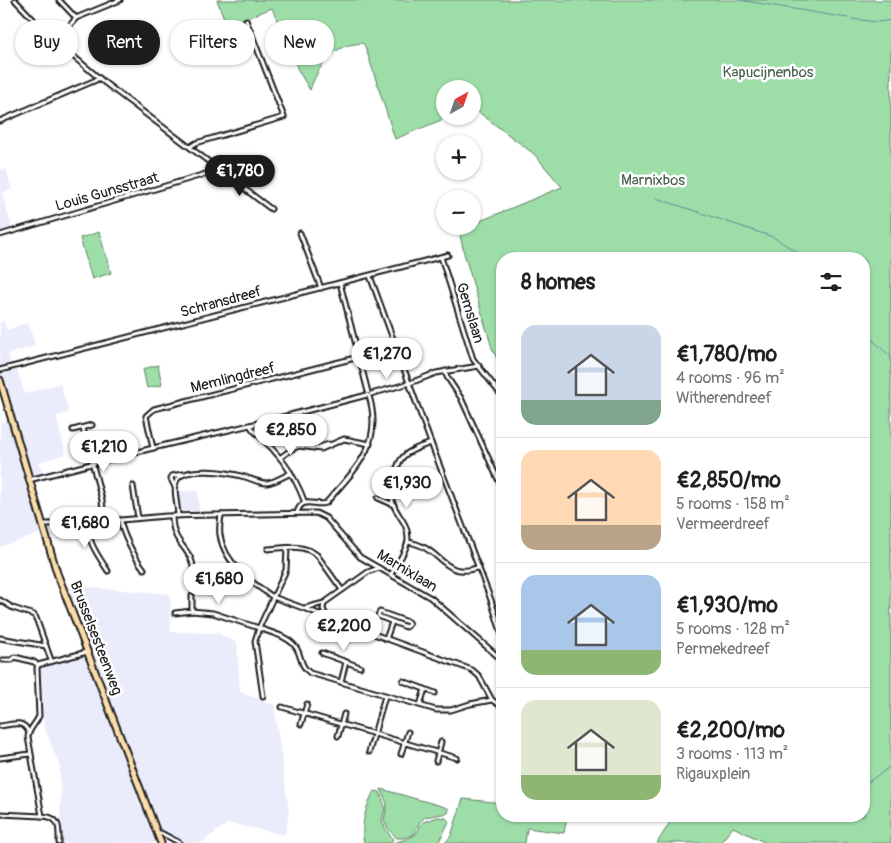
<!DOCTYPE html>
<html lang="en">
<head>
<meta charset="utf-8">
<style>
  :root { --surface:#fff; --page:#f2f2f2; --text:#202124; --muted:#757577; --line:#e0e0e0; --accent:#1c1c1c }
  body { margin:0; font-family:Pangolin,sans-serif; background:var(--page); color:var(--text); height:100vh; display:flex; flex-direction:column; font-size:19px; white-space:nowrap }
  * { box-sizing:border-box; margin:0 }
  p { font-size:16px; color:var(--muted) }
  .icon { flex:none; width:28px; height:28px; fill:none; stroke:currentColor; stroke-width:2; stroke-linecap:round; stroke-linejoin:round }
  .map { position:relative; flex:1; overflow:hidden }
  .details { position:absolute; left:496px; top:252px; width:374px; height:570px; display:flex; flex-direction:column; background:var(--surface); border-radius:20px; box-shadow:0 1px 4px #0004 }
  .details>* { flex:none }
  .hud { position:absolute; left:15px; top:20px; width:406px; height:45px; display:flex; gap:10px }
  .needle { width:32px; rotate:40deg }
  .fabs { position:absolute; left:436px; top:80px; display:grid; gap:10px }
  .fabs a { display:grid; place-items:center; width:45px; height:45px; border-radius:50%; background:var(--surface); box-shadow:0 1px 4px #0004; font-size:25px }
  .price { position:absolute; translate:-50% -42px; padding:0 11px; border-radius:18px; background:#fff; color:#222; font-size:16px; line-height:32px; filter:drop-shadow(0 1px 2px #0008) }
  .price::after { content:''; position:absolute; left:50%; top:30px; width:15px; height:11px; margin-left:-8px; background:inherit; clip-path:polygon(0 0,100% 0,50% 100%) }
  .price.current { background:var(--accent); color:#fff }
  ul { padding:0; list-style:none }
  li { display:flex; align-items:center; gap:15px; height:125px; padding:0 25px }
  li+li { border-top:1px solid var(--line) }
  li span { display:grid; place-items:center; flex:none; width:140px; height:100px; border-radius:15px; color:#555 }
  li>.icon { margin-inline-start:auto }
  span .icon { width:60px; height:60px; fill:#fffc; stroke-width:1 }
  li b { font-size:21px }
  h2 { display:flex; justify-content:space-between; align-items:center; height:60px; padding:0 25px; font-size:21px }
  .tag { padding:0 18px; border-radius:22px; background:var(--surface); box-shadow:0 1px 4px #0004; font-size:18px; line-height:45px }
  .tag.current { background:var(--accent); color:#fff }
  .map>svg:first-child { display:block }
  .built { fill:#ebecfb }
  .green { fill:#9ddea8; stroke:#5c7d62 }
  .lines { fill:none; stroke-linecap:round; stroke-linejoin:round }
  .stream { stroke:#5e8b98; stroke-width:1 }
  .minor-casing { stroke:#1c1c1c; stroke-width:7 }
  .primary-casing { stroke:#1c1c1c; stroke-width:9 }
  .minor { stroke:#fff; stroke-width:3 }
  .primary { stroke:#fbddab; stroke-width:5 }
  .labels { text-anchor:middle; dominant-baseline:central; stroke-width:5; stroke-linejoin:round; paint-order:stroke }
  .park-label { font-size:15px; fill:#49604d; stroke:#fff }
  .street-label { font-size:15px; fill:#1c1c1c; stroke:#fff }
</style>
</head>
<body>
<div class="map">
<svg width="891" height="843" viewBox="0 0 891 843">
  <rect width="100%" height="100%" fill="#fff"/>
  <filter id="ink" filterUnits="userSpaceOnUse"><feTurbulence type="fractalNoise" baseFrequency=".02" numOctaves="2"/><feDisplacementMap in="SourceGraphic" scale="10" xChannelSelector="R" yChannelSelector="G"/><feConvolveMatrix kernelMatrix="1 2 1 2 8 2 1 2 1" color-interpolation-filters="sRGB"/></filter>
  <g filter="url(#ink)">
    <g class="built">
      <path d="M6,169L12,189L2,193L12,229L0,233V170Z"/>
      <path d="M4,321L7,330L28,322L35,346L8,354L12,368L16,367L25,394L60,383L69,413L56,416L66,454L39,462L45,480L28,485L41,533L0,547V423L15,418L0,371V322Z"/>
      <path d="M178,491H198L199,512L181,511Z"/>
      <path d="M64,585L170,594L171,632L218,633L237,643L240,692L274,705L289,812L285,835L228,823L201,843H179L161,834Z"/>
      <path d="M85,655L158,843H61L60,767L44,726L39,667Z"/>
    </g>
    <g class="green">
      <path d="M217,0H891V843H766L733,827L720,843H657L674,816H864V259H502V362L498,361L492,348L464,253L459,230L472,226L473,224L562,187L534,154L473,108L472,89H445V116H451L395,139L365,46L362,43C357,44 351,44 346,46C328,52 316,72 310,90L298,70L272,8L227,26Z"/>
      <path d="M99,232L111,273L92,279L80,238Z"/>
      <path d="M158,365L162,385L147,388L143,369Z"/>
      <path d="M381,789L445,807L449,809L448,813L425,817L419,823L414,834L404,838H397L388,829L384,821L387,804Z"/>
      <path d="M374,791L380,792L385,807L382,821L386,830L393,839L391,843H364C360,826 366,806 374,791Z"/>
      <path d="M463,799L502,803V816H567L564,833L527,828L525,843H445L451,836Z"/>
      <path d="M438,817L446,818L449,822L438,843H393L404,840L415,835L423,822Z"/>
    </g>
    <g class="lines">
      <g class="stream">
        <path d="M739,0L848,18"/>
        <path d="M852,19L878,22L891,20"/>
        <path d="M656,198L773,237L808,259"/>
        <path d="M864,332L891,357"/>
        <path d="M864,785L891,766"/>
      </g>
      <g class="minor-casing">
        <g id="minor">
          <path d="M15,0L48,35L105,83L271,209"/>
          <path d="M59,0L76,18"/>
          <path d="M56,42L76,18L120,0"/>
          <path d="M0,121L96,80L99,78"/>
          <path d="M190,147L196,143L284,117L246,20"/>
          <path d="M300,233L321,288"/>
          <path d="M0,235L219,170"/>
          <path d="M441,257L473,359L502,396"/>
          <path d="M370,276L431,443L491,600L502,635"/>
          <path d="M340,283L368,392"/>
          <path d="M0,370L448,255"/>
          <path d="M445,371L447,377L461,398L502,488"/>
          <path d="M371,394L410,383L436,373L479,366"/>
          <path d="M250,425L253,430C278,453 293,470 305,503"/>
          <path d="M83,428L102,500L104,520"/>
          <path d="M73,430L92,425"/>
          <path d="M153,448L146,416L154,409L359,357"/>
          <path d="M316,448L329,444"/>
          <path d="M281,457L292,449L299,446L321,449L344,439L370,444"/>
          <path d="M29,480L153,448L271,420L367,395"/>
          <path d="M133,486L138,518"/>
          <path d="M175,487L171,479L172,476L182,474"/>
          <path d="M378,498L394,505"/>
          <path d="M297,513C302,495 315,507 326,503C355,469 384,445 369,396"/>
          <path d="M221,515C220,522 219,529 220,535C224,563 252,583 273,597L472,670L479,676L492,700"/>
          <path d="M172,516C172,523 173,529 176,536C182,548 195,557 193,572"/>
          <path d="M178,516C178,507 173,489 176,482C182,464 231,473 245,477C252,479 259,483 267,483C275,482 284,476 291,473"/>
          <path d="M87,520C86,539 98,556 108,571"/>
          <path d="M121,520C121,533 136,559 144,569"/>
          <path d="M43,524H52L77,519L121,520L166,516L316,513L326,518L360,557L431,598L502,660"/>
          <path d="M408,542C442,547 443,581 479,567"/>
          <path d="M287,548L286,570L259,628C271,633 290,636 297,649C302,658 300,666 310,673L436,710H451L470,704L492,700L502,707"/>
          <path d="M268,549C285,548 302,543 317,555L342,590"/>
          <path d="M391,574C396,566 408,548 408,539C408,523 399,518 393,504C391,499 393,491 394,485C396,456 405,452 431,443"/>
          <path d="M192,596V611"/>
          <path d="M0,600L13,608L34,615L36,618L51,660"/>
          <path d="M324,604L323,609L326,616"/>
          <path d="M305,608L324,603L368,572L379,568"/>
          <path d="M380,612L408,622L409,624L406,627L378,616L379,613Z"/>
          <path d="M175,613L192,611L213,613L259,628L255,641L263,696"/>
          <path d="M0,638L46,646"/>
          <path d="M386,639L392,622"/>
          <path d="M322,653L360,667"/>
          <path d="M3,660H12L15,657L34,662L38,665"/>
          <path d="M38,665L37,668L39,716C36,724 29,728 28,737L42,816C61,817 59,828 59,843"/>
          <path d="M38,665L87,652"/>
          <path d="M403,681L435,693"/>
          <path d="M341,682L346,662"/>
          <path d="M420,705L425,689"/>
          <path d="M282,707L457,758"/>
          <path d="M301,724L307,704"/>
          <path d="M0,726C11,725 22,719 28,731"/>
          <path d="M338,736L344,714"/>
          <path d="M369,752L385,696"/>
          <path d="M401,754L408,732"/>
          <path d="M0,758L30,754"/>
          <path d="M436,761L441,742"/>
          <path d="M0,814L42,816"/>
          <path d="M158,833H161L180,843"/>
        </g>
      </g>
      <g class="primary-casing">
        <path id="primary" d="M0,380L57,573L161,843"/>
      </g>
      <use href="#minor" class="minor"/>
      <use href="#primary" class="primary"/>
    </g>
  </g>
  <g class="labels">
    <g class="park-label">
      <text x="768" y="72">Kapucijnenbos</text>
      <text x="653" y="180">Marnixbos</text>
    </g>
    <g class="street-label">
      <text transform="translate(107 192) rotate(-16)">Louis Gunsstraat</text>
      <text transform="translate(221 302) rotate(-15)">Schransdreef</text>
      <text transform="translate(470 313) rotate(73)">Gemslaan</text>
      <text transform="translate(233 378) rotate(-14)">Memlingdreef</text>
      <text transform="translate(407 571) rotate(31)">Marnixlaan</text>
      <text transform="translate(96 638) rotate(69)">Brusselsesteenweg</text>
    </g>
  </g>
</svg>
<div class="fabs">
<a><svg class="needle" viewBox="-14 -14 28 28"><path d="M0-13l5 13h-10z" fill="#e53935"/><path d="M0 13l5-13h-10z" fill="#757577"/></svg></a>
<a>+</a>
<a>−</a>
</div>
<b class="price current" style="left:240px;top:197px">€1,780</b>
<b class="price" style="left:387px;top:380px">€1,270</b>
<b class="price" style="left:291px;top:456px">€2,850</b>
<b class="price" style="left:104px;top:473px">€1,210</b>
<b class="price" style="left:407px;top:509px">€1,930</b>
<b class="price" style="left:85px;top:549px">€1,680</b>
<b class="price" style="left:219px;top:605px">€1,680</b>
<b class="price" style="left:344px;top:652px">€2,200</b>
<div class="hud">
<a class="tag">Buy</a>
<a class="tag current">Rent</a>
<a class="tag">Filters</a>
<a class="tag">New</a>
</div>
<section class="details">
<h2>8 homes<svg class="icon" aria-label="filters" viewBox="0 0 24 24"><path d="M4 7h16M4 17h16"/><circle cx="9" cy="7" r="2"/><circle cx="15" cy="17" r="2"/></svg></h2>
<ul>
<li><span style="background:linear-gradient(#c9d6e8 75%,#7fa58c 0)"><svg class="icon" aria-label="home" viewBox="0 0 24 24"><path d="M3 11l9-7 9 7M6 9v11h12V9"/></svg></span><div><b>€1,780/mo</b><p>4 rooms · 96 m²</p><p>Witherendreef</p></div></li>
<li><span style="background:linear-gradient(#ffd9b3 75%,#b9a48a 0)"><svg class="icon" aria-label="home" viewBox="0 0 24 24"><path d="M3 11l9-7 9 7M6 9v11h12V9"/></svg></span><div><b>€2,850/mo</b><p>5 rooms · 158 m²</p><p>Vermeerdreef</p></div></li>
<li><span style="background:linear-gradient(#a9c7e8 75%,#8fb573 0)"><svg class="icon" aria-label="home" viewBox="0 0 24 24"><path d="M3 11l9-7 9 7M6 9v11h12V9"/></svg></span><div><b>€1,930/mo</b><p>5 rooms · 128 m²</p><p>Permekedreef</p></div></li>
<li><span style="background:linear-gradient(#dfe7d0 75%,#8fb573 0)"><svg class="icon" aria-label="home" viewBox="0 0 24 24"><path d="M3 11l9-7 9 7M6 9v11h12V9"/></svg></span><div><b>€2,200/mo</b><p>3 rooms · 113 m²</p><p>Rigauxplein</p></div></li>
</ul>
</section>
</div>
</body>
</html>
